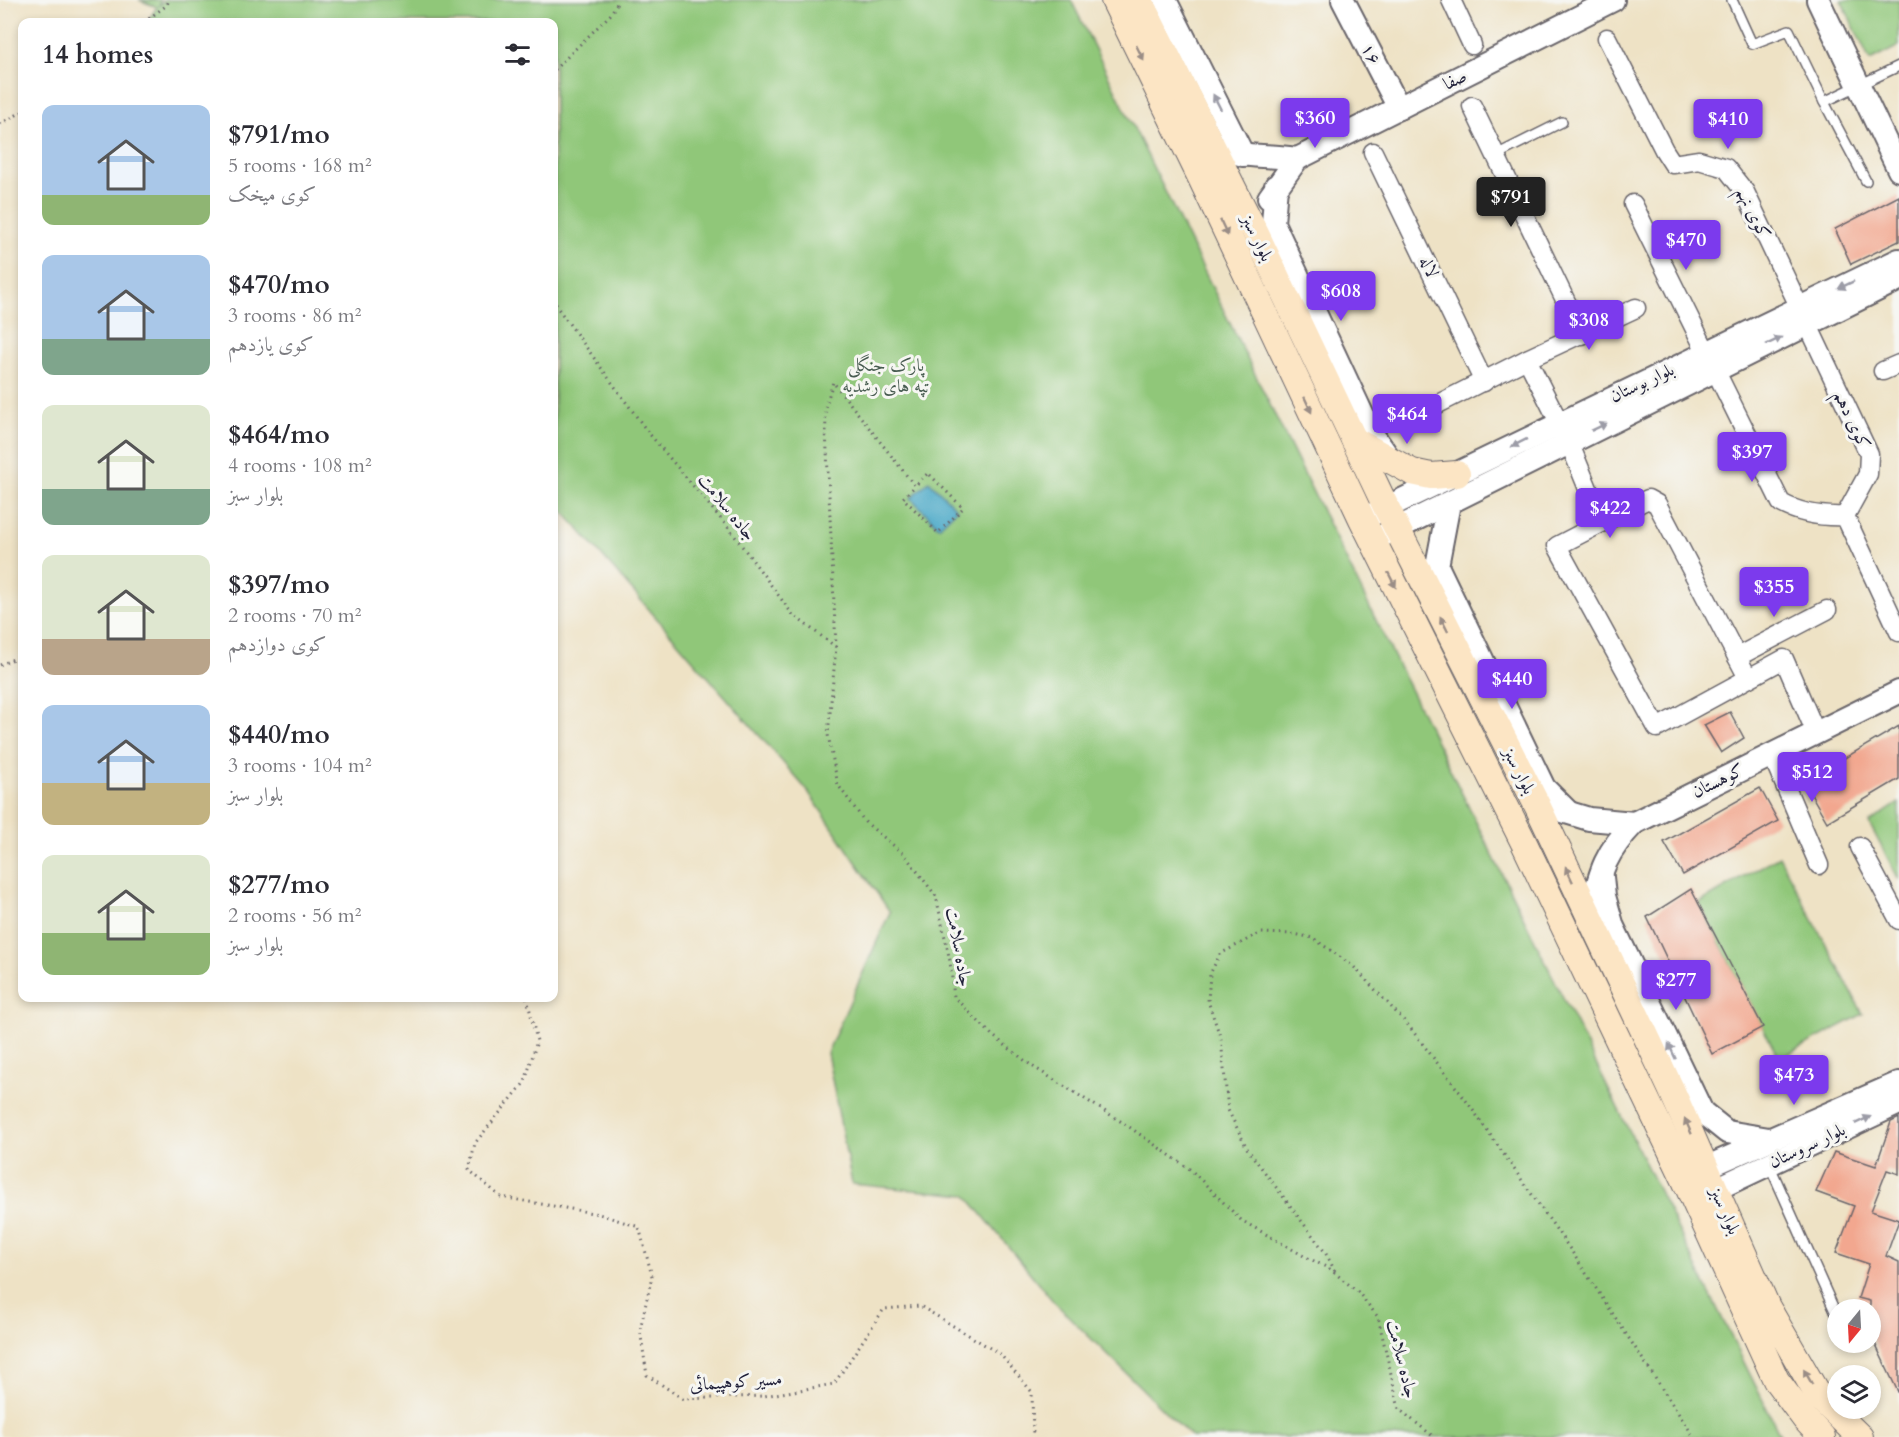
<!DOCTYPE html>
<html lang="en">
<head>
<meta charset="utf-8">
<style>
  :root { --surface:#fff; --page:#f2f2f3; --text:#2b2b33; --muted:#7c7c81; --accent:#7c3aed }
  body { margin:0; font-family:Cardo,Amiri,serif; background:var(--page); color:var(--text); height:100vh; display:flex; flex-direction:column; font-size:22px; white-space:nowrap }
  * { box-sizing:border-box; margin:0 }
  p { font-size:20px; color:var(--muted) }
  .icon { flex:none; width:33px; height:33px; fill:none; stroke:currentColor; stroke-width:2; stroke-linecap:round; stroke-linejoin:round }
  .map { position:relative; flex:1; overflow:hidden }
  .details { position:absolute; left:18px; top:18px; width:540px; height:984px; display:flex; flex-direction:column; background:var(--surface); border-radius:12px; box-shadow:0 3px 9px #0003 }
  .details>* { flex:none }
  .needle { width:39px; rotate:198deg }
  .tools { position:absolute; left:1827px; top:1299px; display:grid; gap:12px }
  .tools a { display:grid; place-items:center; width:54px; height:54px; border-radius:50%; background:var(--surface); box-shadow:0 3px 9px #0003; font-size:30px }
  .price { position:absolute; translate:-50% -51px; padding:0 14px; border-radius:6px; background:var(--accent); color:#fff; font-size:20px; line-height:39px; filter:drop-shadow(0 2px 3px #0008) }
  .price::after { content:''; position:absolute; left:50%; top:36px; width:18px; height:14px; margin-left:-9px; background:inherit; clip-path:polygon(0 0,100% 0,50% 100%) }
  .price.active { background:#222; color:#fff }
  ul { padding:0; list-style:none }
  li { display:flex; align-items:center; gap:18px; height:150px; padding:0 24px }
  li span { display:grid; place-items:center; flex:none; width:168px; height:120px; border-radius:12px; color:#555 }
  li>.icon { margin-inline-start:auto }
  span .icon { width:72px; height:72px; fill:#fffc; stroke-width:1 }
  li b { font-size:26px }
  h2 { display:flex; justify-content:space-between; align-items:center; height:72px; padding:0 24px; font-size:26px }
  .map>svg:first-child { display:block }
  .green { fill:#90c779; stroke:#59745a; stroke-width:1.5 }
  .water { fill:#48a8c7; stroke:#356581; stroke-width:1.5 }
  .building { fill:#f2a78f }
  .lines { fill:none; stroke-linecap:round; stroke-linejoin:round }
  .service-casing { stroke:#69656b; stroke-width:12 }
  .minor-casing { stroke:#69656b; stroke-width:21 }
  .tertiary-casing { stroke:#69656b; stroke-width:26 }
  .secondary-casing { stroke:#69656b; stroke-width:28 }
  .path { stroke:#69656b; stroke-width:3; stroke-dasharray:1.5 4.5; stroke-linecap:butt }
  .service { stroke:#fff; stroke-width:9 }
  .minor { stroke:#fff; stroke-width:18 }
  .tertiary { stroke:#fff; stroke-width:22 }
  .secondary { stroke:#fce5c4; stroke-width:26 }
  .oneway { fill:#9a8d86 }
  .oneway2 { fill:#9c9ca7 }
  .labels { text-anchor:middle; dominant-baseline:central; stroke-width:6; stroke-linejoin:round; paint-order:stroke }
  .street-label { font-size:18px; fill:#22223b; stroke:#f6f6f2 }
  .park-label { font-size:18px; fill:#485c51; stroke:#f6f6f2 }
</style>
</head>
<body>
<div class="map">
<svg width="1899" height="1437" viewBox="0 0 1899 1437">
  <rect width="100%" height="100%" fill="#f6f6f2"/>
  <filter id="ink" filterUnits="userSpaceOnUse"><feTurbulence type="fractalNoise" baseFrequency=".0167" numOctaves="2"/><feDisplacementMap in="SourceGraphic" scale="12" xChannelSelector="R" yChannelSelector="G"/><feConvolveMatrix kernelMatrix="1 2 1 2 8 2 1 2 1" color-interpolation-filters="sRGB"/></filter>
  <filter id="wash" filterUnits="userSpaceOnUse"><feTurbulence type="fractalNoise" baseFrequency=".008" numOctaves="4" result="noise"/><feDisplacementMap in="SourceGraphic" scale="24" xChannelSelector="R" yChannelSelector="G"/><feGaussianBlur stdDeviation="1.35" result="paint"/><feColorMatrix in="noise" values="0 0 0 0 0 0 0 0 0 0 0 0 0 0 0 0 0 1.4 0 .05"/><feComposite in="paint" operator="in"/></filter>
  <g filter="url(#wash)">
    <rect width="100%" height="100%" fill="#eee2c5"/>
    <g class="green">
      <path d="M139,0H161L159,6L165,0H1071L1368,604L1781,1437H1191L1053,1301L966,1195L852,1184L827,1053L890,912L807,790L554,501V22H147L157,7Z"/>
      <path d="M1841,0H1899V46L1870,61Z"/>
      <path d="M1899,803V880L1869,823Z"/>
      <path d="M1779,856L1863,1014L1779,1059L1699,903Z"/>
    </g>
    <path class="water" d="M929,481L957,509L939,527L911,498Z"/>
    <g id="blocks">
      <g class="building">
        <path d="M1899,196V241L1851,264L1835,229Z"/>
        <path d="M1730,712L1744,738L1721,753L1704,725Z"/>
        <path d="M1899,726V779L1827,822L1804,782Z"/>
        <path d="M1760,788L1778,821L1683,875L1664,842Z"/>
        <path d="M1691,889L1763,1027L1712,1054L1647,917Z"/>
        <path d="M1899,1118V1174L1887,1170L1871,1211L1899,1220L1886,1256L1899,1262V1394L1870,1333V1301L1858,1298L1869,1264L1836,1253L1854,1206L1816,1192L1834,1152L1876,1166L1891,1122Z"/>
      </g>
    </g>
  </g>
  <g filter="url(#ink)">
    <use href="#blocks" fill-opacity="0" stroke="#69656b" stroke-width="1.5"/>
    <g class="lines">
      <g class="service-casing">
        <g id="service">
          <path d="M1732,0L1752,44L1789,30L1824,102L1866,181"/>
          <path d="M1824,102L1899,66"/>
          <path d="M1496,155L1562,122"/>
          <path d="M1769,1164L1838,1318"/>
        </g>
      </g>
      <g class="minor-casing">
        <g id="minor">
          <path d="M1451,0L1472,45"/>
          <path d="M1607,38L1664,150L1673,164L1699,160L1726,168L1745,192L1869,454L1868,474L1845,516"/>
          <path d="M1472,106L1582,335"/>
          <path d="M1373,152L1484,382"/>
          <path d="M1633,204L1781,503C1801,514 1822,517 1845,516"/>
          <path d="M1527,359L1569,442L1602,523"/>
          <path d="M1883,371L1899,364"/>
          <path d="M1436,405L1527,359L1636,308"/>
          <path d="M1845,516L1899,632"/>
          <path d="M1737,657L1827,610"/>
          <path d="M1748,678L1657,504L1648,499L1557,546L1657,728L1784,659L1816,733"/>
          <path d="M1772,755L1819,865"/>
          <path d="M1860,847L1899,920"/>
        </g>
      </g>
      <g class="tertiary-casing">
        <g id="tertiary">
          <path d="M1165,0L1243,155"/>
          <path d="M1343,0L1399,108"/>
          <path d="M1818,0L1899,170"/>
          <path d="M1212,146C1242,159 1266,154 1297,159L1269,198"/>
          <path d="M1297,159L1613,0"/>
          <path d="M1276,186L1273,223L1370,431L1391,461"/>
          <path d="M1449,503L1437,566L1544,788L1568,812"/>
          <path d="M1371,515L1899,260"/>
          <path d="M1382,536L1899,279"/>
          <path d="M1556,809L1589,819L1634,823"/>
          <path d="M1602,877L1604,896L1613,927L1702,1112L1727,1132L1769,1139"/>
          <path d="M1589,916C1600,874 1603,855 1634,823L1899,692"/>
          <path d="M1689,1175L1899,1083"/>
          <path d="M1699,1197L1899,1103"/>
        </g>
      </g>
      <g class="secondary-casing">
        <g id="secondary">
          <path d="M1114,0L1201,178L1362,519L1524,843L1684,1178L1776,1380L1805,1419L1822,1437"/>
          <path d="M1139,0L1257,236L1386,507L1538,807L1671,1089L1767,1307L1819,1397L1860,1437"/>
          <path d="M1354,440L1412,472L1431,476L1457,474"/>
        </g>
      </g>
      <g class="path">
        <path d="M144,22L167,5L169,0"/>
        <path d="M554,70L610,15L619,0"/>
        <path d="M0,124L22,112"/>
        <path d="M554,298L557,307L647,431L731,531L793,615L836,647L828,735L838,785L865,822L904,854L936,896L950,961L954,997L992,1035L1032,1066L1125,1124L1191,1170L1241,1220L1304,1256L1330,1269L1358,1292L1378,1317L1399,1409L1434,1437"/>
        <path d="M836,647L825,408L833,382L915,486L928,473L963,508L938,533L903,498L915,486"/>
        <path d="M0,665L22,655"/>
        <path d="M527,998L537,1041L525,1082L475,1143L469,1170L501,1197L599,1214L639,1227L652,1276L640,1330L647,1375L683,1399L764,1396L834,1384L884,1309L920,1306L1000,1354L1032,1392L1033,1437"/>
        <path d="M1335,1271L1325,1252L1248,1150L1228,1110L1221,1039L1208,1001L1210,974L1220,954L1260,933L1294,934L1313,938L1354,967L1408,1025L1468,1103L1572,1252L1694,1437"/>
      </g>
      <use href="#service" class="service"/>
      <use href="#minor" class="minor"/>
      <use href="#tertiary" class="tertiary"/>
      <use href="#secondary" class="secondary"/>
    </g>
    <defs><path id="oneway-solid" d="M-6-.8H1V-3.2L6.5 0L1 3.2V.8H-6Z" transform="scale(1.5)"/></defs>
    <g class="oneway">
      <use href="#oneway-solid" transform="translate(1140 53) rotate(64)"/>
      <use href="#oneway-solid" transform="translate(1224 228) rotate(65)"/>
      <use href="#oneway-solid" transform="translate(1308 405) rotate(65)"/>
      <use href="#oneway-solid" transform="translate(1392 580) rotate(63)"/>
      <use href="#oneway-solid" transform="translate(1444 624) rotate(-117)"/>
      <use href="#oneway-solid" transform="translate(1569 874) rotate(-115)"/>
      <use href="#oneway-solid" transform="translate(1688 1126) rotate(-114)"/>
      <use href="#oneway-solid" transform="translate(1808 1377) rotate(-120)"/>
    </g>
    <g class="oneway2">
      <use href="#oneway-solid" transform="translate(1217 102) rotate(-117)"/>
      <use href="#oneway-solid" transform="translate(1846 285) rotate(154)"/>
      <use href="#oneway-solid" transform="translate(1774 341) rotate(-26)"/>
      <use href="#oneway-solid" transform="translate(1599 427) rotate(-26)"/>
      <use href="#oneway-solid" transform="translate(1519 443) rotate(153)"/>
      <use href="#oneway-solid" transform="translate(1672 1051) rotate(-115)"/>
      <use href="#oneway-solid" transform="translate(1863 1120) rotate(-25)"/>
    </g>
  </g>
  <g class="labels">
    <g class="street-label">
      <text transform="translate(1371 54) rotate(63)">۱۶</text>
      <text transform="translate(1455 80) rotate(-27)">صفا</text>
      <text transform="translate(1753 213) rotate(63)">کوی نهم</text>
      <text transform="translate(1257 238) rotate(64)">بلوار سبز</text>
      <text transform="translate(1429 267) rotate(64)">لاله</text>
      <text transform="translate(1642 383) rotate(-25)">بلوار بوستان</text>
      <text transform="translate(1852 420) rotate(65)">کوی دهم</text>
      <text transform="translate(727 507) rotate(51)">جاده سلامت</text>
      <text transform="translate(1519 771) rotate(63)">بلوار سبز</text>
      <text transform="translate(1718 781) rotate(-26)">کوهستان</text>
      <text transform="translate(959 947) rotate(80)">جاده سلامت</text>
      <text transform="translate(1807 1146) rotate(-25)">بلوار سروستان</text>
      <text transform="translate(1725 1211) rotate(66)">بلوار سبز</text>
      <text transform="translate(1402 1359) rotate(76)">جاده سلامت</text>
      <text transform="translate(736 1382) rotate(-4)">مسیر کوهپیمائی</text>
    </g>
    <g class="park-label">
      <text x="886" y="365">پارک جنگلی<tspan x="886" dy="21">تپه های رشدیه</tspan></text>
    </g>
  </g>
</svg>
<div class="tools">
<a><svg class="needle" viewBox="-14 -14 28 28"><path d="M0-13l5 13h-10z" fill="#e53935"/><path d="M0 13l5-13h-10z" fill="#7c7c81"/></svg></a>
<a><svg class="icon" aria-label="layers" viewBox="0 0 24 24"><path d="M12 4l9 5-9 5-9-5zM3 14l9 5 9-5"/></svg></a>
</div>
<b class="price" style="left:1315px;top:149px">$360</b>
<b class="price" style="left:1728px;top:150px">$410</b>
<b class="price active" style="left:1511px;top:228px">$791</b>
<b class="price" style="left:1686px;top:271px">$470</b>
<b class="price" style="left:1341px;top:322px">$608</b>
<b class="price" style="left:1589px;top:351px">$308</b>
<b class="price" style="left:1407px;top:445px">$464</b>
<b class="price" style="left:1752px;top:483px">$397</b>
<b class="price" style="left:1610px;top:539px">$422</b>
<b class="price" style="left:1774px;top:618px">$355</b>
<b class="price" style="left:1512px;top:710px">$440</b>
<b class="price" style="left:1812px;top:803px">$512</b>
<b class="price" style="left:1676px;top:1011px">$277</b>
<b class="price" style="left:1794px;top:1106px">$473</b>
<section class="details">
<h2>14 homes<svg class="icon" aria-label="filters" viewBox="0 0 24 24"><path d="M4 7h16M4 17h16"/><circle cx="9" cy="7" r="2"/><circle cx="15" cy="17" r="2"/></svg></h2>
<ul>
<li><span style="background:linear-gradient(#a9c7e8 75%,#8fb573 0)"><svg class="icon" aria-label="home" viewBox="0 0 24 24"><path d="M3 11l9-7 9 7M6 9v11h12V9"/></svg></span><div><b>$791/mo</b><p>5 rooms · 168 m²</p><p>کوی میخک</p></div></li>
<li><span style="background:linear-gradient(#a9c7e8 70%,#7fa58c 0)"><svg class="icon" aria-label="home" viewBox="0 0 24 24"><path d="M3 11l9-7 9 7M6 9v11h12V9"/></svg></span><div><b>$470/mo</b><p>3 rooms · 86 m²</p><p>کوی یازدهم</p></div></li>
<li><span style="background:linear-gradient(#dfe7d0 70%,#7fa58c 0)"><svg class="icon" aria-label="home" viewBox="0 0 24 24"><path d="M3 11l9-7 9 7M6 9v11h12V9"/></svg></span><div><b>$464/mo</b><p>4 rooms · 108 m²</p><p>بلوار سبز</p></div></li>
<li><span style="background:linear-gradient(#dfe7d0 70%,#b9a48a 0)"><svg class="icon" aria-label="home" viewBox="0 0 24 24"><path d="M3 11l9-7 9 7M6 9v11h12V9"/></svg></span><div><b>$397/mo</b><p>2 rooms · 70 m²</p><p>کوی دوازدهم</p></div></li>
<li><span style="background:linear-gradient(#a9c7e8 65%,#c2b280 0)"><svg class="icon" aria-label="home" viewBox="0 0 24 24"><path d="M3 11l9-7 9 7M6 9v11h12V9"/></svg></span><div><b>$440/mo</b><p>3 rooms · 104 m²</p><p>بلوار سبز</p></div></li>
<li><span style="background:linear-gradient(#dfe7d0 65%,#8fb573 0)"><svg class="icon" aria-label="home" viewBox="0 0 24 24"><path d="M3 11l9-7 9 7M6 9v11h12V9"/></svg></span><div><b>$277/mo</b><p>2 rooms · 56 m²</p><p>بلوار سبز</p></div></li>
</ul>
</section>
</div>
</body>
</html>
